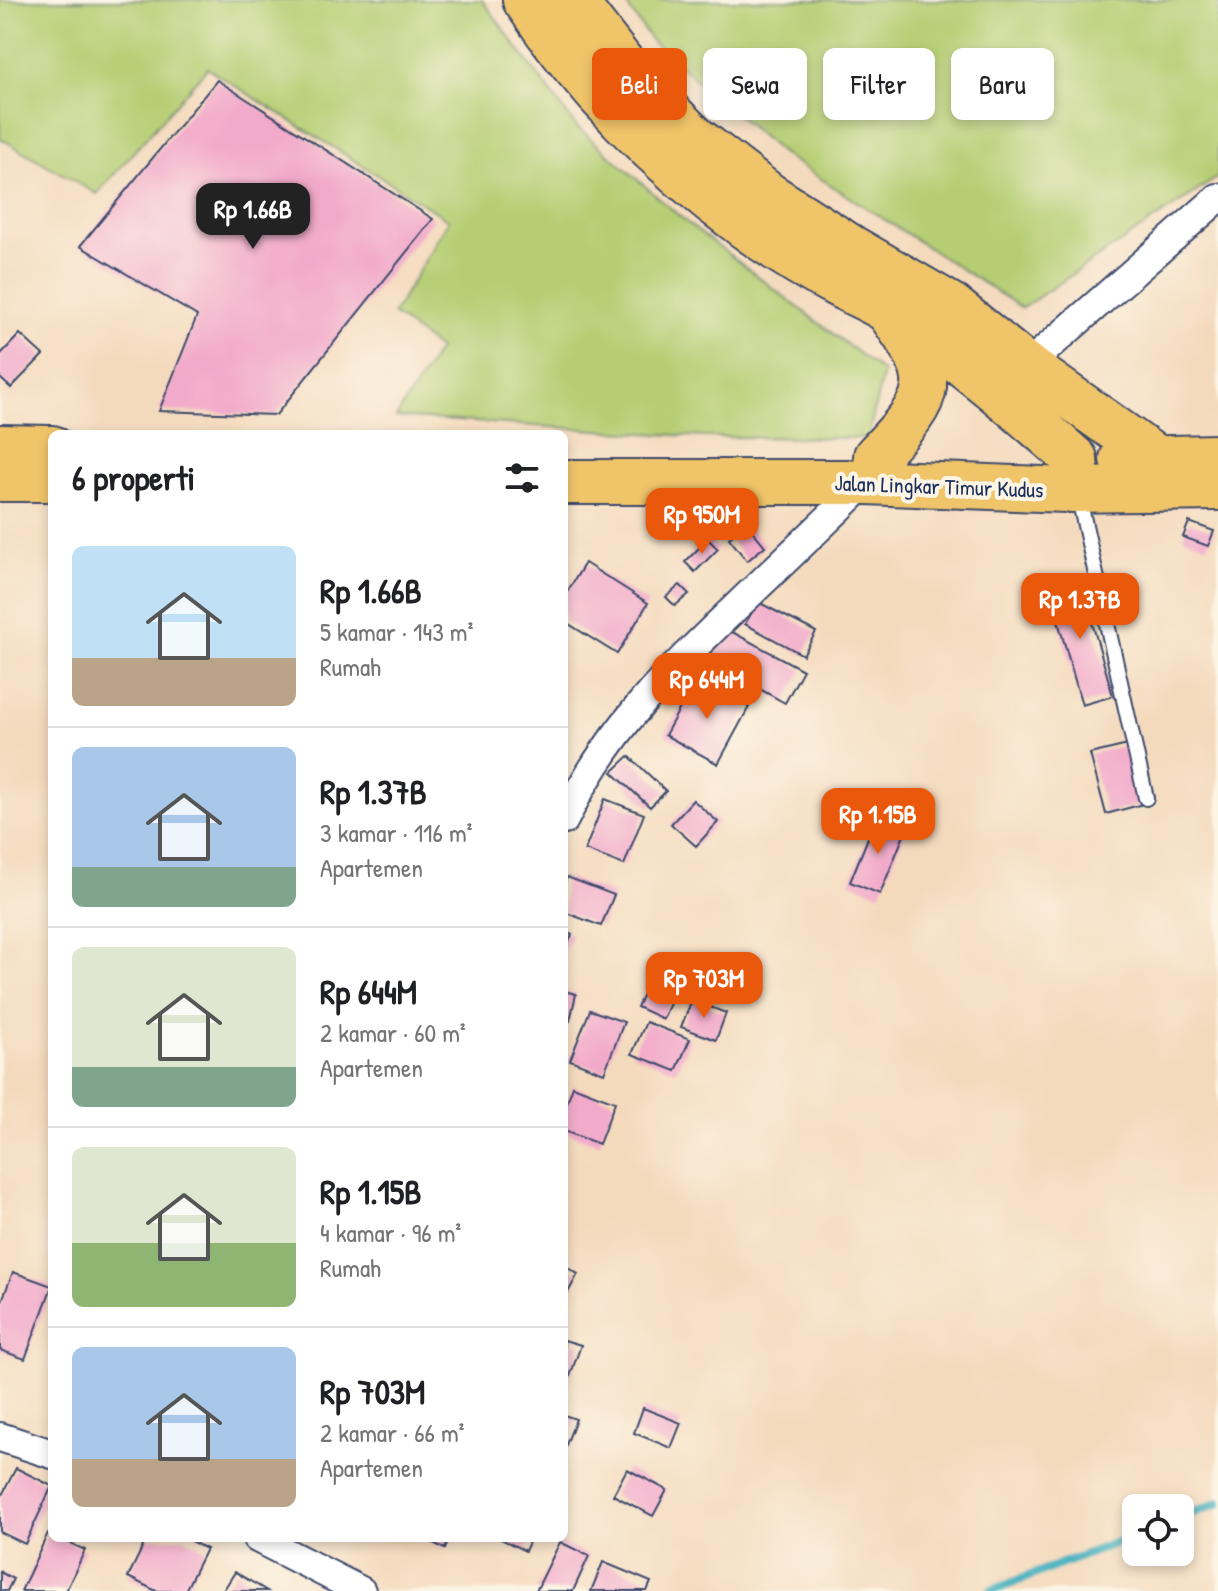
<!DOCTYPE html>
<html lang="id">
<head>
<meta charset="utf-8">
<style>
  :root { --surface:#fff; --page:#f2f2f2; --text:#202124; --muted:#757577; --line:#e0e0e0; --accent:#ea580c }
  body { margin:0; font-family:"Patrick Hand",sans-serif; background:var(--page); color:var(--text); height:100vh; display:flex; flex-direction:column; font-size:30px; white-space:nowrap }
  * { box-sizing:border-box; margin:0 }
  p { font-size:26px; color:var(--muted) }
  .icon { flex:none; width:44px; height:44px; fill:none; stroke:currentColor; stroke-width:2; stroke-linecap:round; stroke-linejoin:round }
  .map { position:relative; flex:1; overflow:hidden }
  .panel { position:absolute; left:48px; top:430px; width:520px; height:1112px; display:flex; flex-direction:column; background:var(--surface); border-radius:12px; box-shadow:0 4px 12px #0003 }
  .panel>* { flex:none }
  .guide { position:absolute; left:592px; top:48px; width:506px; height:72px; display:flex; gap:16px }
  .tools { position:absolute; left:1122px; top:1494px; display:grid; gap:16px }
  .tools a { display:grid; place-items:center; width:72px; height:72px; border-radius:12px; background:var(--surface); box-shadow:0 4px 12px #0003; font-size:40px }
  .price { position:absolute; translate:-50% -68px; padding:0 18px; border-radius:16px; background:var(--accent); color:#fff; font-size:26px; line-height:52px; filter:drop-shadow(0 2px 4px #0008) }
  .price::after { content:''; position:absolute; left:50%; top:48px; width:24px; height:18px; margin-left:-12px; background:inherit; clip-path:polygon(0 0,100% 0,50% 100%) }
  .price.selected { background:#222; color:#fff }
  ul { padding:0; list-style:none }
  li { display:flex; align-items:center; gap:24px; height:200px; padding:0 24px }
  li+li { border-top:2px solid var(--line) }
  li span { display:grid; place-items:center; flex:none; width:224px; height:160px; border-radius:12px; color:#555 }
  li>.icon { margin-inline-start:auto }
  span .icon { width:96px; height:96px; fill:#fffc; stroke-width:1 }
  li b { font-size:34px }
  h2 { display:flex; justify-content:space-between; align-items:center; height:96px; padding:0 24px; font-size:34px }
  .pill { padding:0 28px; border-radius:12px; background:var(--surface); box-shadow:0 4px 12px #0003; font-size:28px; line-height:72px }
  .pill.selected { background:var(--accent); color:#fff }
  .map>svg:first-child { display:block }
  .green { fill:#b5ce73; stroke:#687e68; stroke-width:2 }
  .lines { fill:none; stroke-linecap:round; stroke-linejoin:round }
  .stream { stroke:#42b0bf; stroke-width:9 }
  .building { fill:#f2aaca }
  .lane-casing { stroke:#3c496c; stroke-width:18 }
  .street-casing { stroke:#3c496c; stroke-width:32 }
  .primary-casing { stroke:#3c496c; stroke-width:48 }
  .highway-casing { stroke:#3c496c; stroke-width:48 }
  .lane { stroke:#fff; stroke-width:14 }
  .street { stroke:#fff; stroke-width:28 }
  .primary { stroke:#f0c469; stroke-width:44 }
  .highway { stroke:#f0c469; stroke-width:44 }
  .labels { text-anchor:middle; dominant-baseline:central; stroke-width:8; stroke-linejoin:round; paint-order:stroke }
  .street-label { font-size:22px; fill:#1b2f5e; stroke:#fcf5e5 }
</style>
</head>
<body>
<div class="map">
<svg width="1218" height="1591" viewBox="0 0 1218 1591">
  <rect width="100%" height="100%" fill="#fcf5e5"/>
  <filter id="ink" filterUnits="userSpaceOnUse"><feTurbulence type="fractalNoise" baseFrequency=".0125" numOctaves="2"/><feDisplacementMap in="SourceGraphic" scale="16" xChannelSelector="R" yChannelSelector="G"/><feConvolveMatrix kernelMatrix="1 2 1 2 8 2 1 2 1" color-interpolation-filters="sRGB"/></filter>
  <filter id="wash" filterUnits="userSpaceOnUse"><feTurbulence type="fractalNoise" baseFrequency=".006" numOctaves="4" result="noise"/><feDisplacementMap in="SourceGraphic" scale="32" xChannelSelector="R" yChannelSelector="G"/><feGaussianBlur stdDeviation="1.8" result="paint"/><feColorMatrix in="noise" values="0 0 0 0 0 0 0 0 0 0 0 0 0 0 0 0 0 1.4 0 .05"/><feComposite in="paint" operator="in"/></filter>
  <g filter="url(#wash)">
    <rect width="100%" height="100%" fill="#f4dabd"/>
    <g class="green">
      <path d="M0,0H482L575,125L685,221L883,372L868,438L704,437L396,417L439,349L393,314L449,220L207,68L97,194L0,138Z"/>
      <path d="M623,0H1218V177L1022,308L781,153L651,40Z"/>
    </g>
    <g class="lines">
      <g class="stream">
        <path d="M1180,1518L1218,1503"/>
        <path d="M991,1591L1136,1535"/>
      </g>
    </g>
    <g id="blocks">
      <g class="building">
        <path d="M217,80L433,219L276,415L159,411L197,316L80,246Z"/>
        <path d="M20,334L43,355L11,388L0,378V355Z"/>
        <path d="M1189,522L1214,531L1208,546L1183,537Z"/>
        <path d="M747,524L765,546L747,561L729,538Z"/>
        <path d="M708,539L718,549L695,572L685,562Z"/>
        <path d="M585,563L648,603L617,654L564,621V597Z"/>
        <path d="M1079,577L1113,696L1082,705L1048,586Z"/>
        <path d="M680,585L689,594L675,606L666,597Z"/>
        <path d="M758,602L816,632L803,655L745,624Z"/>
        <path d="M719,625L803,670L785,703L702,657Z"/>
        <path d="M696,679L749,707L718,764L665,735Z"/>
        <path d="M1128,745L1143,804L1106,814L1090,754Z"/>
        <path d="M629,756L666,791L650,807L612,772Z"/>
        <path d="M605,799L644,814L624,865L585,850Z"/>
        <path d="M693,800L718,822L696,846L671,824Z"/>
        <path d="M876,818L906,830L880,894L850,882Z"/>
        <path d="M567,877L614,895L601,926L564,912V885Z"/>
        <path d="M564,931L572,935L564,952Z"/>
        <path d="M654,970L680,981L663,1019L637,1007Z"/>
        <path d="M564,991L576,994L570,1021L564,1019Z"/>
        <path d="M692,1000L726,1013L716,1040L681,1027Z"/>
        <path d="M590,1010L624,1022L604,1073L570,1060Z"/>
        <path d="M646,1022L690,1039L676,1071L632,1054Z"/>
        <path d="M573,1086L615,1102L599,1144L564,1131V1111Z"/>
        <path d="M564,1266L578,1274L564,1300Z"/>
        <path d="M13,1272L52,1286L25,1359L0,1350V1306Z"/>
        <path d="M564,1340L581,1345L564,1393Z"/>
        <path d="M643,1408L681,1423L671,1448L634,1433Z"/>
        <path d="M564,1415L576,1419L564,1450Z"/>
        <path d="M16,1468L52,1486L25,1544L0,1532V1499Z"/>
        <path d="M627,1469L667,1490L653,1516L613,1495Z"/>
        <path d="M48,1533L52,1535V1538H59L85,1550L66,1591H21Z"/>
        <path d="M147,1538H185L206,1549L185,1591H156L128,1577Z"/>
        <path d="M424,1538H450L445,1549Z"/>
        <path d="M499,1538H531L525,1551Z"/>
        <path d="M560,1542L589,1556L573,1591H536Z"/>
        <path d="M603,1562L651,1582L647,1591H591Z"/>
        <path d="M0,1572L13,1579L7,1591H0Z"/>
        <path d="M235,1572L267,1591H223Z"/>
      </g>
    </g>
  </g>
  <g filter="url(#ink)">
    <use href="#blocks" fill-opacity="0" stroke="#3c496c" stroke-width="2"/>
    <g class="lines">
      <g class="lane-casing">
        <path id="lane" d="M1078,494L1146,798"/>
      </g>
      <g class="street-casing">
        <g id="street">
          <path d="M1014,377L1218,198"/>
          <path d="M564,820C608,730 666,674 737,606C780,565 823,524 866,482L868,475"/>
          <path d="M0,1437L52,1454"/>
          <path d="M257,1538L361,1591"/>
        </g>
      </g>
      <g class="primary-casing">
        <g id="primary">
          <path d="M525,0C584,88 658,163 744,226C771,246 801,265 831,281C850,292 872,300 890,312C956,355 1016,407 1075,459L1078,490"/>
          <path d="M573,0L634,78L695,138L769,195L852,248L952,306L1025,365L1156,458V481"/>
        </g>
      </g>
      <g class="highway-casing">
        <g id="highway">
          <path d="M0,447L52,448"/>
          <path d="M876,456C936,393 940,383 888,311"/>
          <path d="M1122,459L1218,457"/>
          <path d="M0,479H52"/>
          <path d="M564,482H866L1066,490L1218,488"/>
        </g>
      </g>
      <use href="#lane" class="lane"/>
      <use href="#street" class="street"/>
      <use href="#primary" class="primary"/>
      <use href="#highway" class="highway"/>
    </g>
  </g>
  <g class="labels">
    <g class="street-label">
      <text transform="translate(939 486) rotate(2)">Jalan Lingkar Timur Kudus</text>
    </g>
  </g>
</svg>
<div class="tools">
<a><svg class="icon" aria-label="locate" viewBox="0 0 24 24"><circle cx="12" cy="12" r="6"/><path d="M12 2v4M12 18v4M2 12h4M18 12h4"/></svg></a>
</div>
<b class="price selected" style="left:253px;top:251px">Rp 1.66B</b>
<b class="price" style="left:702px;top:556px">Rp 950M</b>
<b class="price" style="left:1080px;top:641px">Rp 1.37B</b>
<b class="price" style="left:707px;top:721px">Rp 644M</b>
<b class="price" style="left:878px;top:856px">Rp 1.15B</b>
<b class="price" style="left:704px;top:1020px">Rp 703M</b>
<div class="guide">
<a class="pill selected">Beli</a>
<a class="pill">Sewa</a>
<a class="pill">Filter</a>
<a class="pill">Baru</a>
</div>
<section class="panel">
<h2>6 properti<svg class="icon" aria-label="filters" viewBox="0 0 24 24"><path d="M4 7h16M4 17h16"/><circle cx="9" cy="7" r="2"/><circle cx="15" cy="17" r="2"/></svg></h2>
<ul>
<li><span style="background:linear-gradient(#bfe0f5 70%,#b9a48a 0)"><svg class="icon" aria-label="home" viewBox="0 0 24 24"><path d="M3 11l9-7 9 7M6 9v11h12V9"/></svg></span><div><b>Rp 1.66B</b><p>5 kamar · 143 m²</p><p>Rumah</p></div></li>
<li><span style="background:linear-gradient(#a9c7e8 75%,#7fa58c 0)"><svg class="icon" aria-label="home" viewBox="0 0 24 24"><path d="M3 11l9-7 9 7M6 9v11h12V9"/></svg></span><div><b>Rp 1.37B</b><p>3 kamar · 116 m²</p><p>Apartemen</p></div></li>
<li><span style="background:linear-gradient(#dfe7d0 75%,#7fa58c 0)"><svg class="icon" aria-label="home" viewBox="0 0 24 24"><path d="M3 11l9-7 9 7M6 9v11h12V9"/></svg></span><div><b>Rp 644M</b><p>2 kamar · 60 m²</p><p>Apartemen</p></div></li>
<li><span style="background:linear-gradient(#dfe7d0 60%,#8fb573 0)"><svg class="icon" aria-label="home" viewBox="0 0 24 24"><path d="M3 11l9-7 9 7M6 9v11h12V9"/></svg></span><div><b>Rp 1.15B</b><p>4 kamar · 96 m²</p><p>Rumah</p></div></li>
<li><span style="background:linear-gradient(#a9c7e8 70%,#b9a48a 0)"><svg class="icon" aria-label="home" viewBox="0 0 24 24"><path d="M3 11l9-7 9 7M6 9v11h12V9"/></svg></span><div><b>Rp 703M</b><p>2 kamar · 66 m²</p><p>Apartemen</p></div></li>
</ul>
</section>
</div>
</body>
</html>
